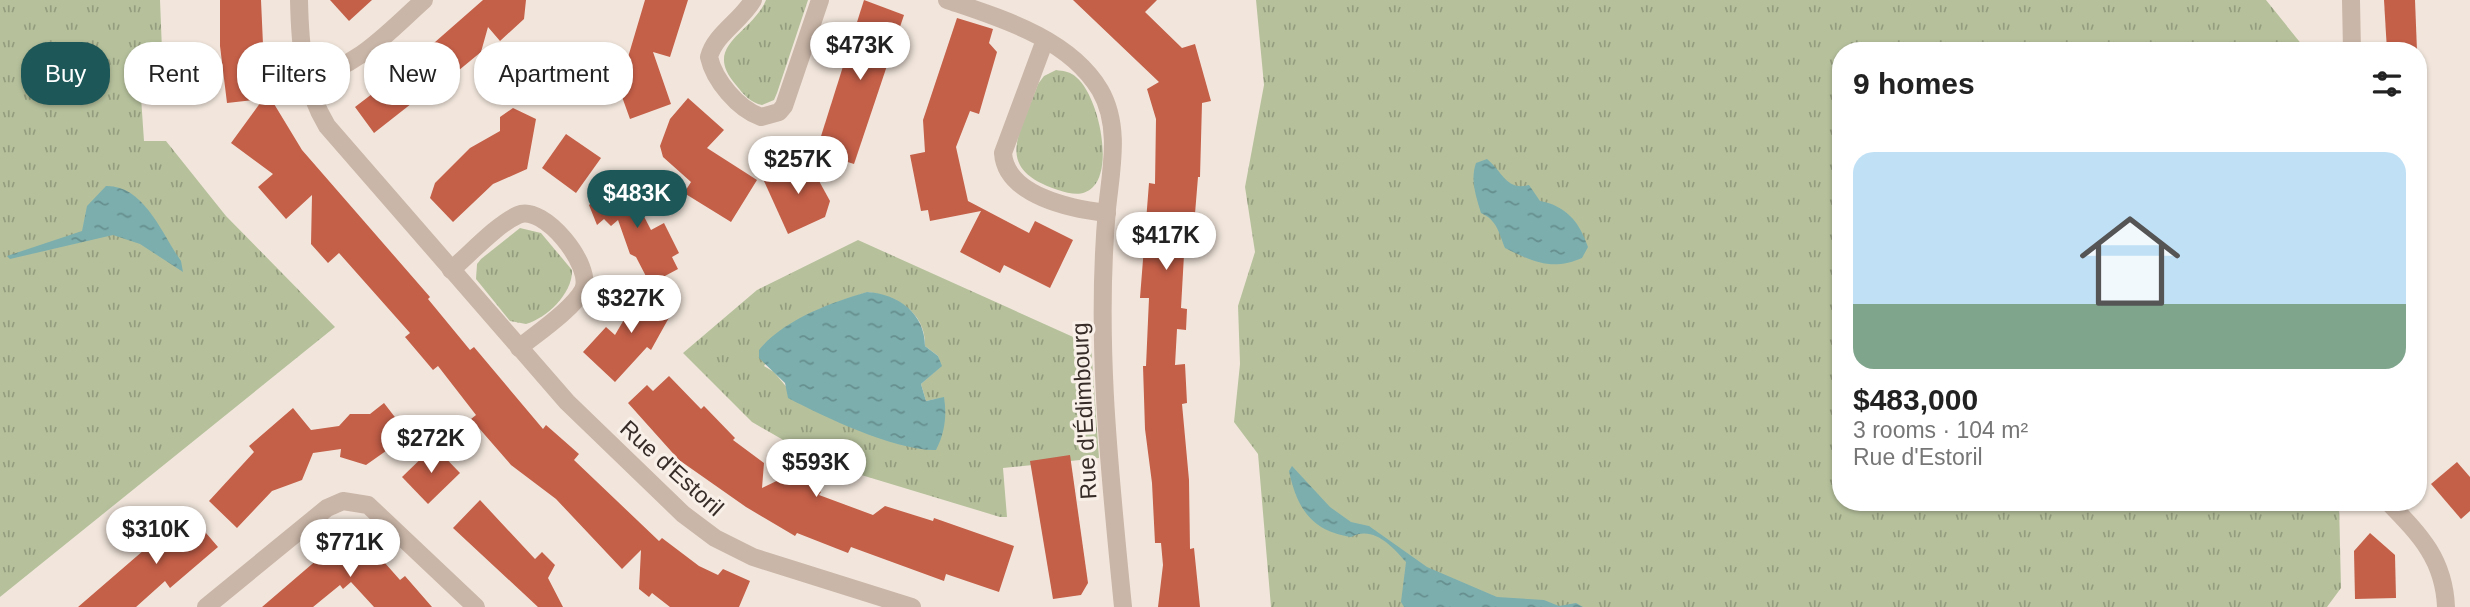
<!DOCTYPE html>
<html lang="en">
<head>
<meta charset="utf-8">
<style>
  :root { --surface:#fff; --page:#f6f6f6; --text:#222; --muted:#767676; --accent:#1e5758 }
  body { margin:0; font-family:Helvetica,sans-serif; background:var(--page); color:var(--text); height:100vh; display:flex; flex-direction:column; font-size:26px; white-space:nowrap }
  * { box-sizing:border-box; margin:0 }
  p { font-size:23px; color:var(--muted) }
  .icon { flex:none; width:38px; height:38px; fill:none; stroke:currentColor; stroke-width:2; stroke-linecap:round; stroke-linejoin:round }
  .map { position:relative; flex:1; overflow:hidden }
  .details { position:absolute; left:1832px; top:42px; width:595px; height:469px; display:flex; flex-direction:column; background:var(--surface); border-radius:28px; box-shadow:0 2px 5px #0004 }
  .details>* { flex:none }
  .banner { position:absolute; left:21px; top:42px; width:665px; height:63px; display:flex; gap:14px }
  .price { position:absolute; translate:-50% -60px; padding:0 16px; border-radius:24px; background:#fff; color:#222; font-size:23px; line-height:46px; filter:drop-shadow(0 2px 4px #0008) }
  .price::after { content:''; position:absolute; left:50%; top:42px; width:21px; height:16px; margin-left:-10px; background:inherit; clip-path:polygon(0 0,100% 0,50% 100%) }
  .price.active { background:var(--accent); color:#fff }
  ul { padding:0; list-style:none }
  li { display:grid; align-content:center; gap:14px; height:371px; padding:0 21px }
  li span { display:grid; place-items:center; height:217px; border-radius:21px; color:#555 }
  li>.icon { margin-inline-start:auto }
  span .icon { width:126px; height:126px; fill:#fffc; stroke-width:1 }
  li b { font-size:30px }
  h2 { display:flex; justify-content:space-between; align-items:center; height:84px; padding:0 21px; font-size:30px }
  .tag { padding:0 24px; border-radius:28px; background:var(--surface); box-shadow:0 2px 5px #0004; font-size:24px; line-height:63px }
  .tag.active { background:var(--accent); color:#fff }
  .map>svg:first-child { display:block }
  .grass { fill:url(#grass-tufts); fill-rule:evenodd }
  .water { fill:url(#water-ripples) }
  .building { fill:#c45f48 }
  .lines { fill:none; stroke-linecap:round; stroke-linejoin:round }
  .street { stroke:#cab6a8; stroke-width:18 }
  .labels { text-anchor:middle; dominant-baseline:central; stroke-width:6; stroke-linejoin:round; paint-order:stroke }
  .street-label { font-size:23px; fill:#372c28; stroke:#f9f1e9 }
</style>
</head>
<body>
<div class="map">
<svg width="2470" height="607" viewBox="0 0 2470 607">
  <defs>
    <pattern id="grass-tufts" width="24" height="20" patternUnits="userSpaceOnUse" patternTransform="scale(1.75)"><rect width="24" height="20" fill="#b6c19c"/><path d="M3 7l-1-3M5 7V3M7 7l1-3M15 17l-1-3M17 17v-4M19 17l1-3" fill="none" stroke="#959d7f"/></pattern>
    <pattern id="water-ripples" width="26" height="14" patternUnits="userSpaceOnUse" patternTransform="scale(1.75)"><rect width="26" height="14" fill="#7caeae"/><path d="M2 4q2-2 4 0t4 0M15 11q2-2 4 0t4 0" fill="none" stroke="#668e8e"/></pattern>
  </defs>
  <rect width="100%" height="100%" fill="#f2e6dc"/>
  <g class="grass">
    <path d="M0,0H160L162,50L138,53L144,141H166L226,216L335,327L0,597Z"/>
    <path d="M766,0H808L777,93L774,100L762,105C751,103 743,94 736,85C701,45 752,34 766,0Z"/>
    <path d="M1256,0H2266L2307,51H1841V502H2339L2341,588L2327,607H1271L1258,454L1234,422L1240,364L1238,306L1255,252L1245,187L1264,85Z"/>
    <path d="M1056,70C1064,71 1071,72 1076,77C1098,95 1114,166 1093,187C1083,197 1071,194 1058,190C992,168 1020,135 1038,84L1044,76Z"/>
    <path d="M520,228L541,233L572,270C573,293 547,318 526,324L510,321L476,279L477,264L481,259Z"/>
    <path d="M858,240L1091,345L1099,458L1003,468L1007,517H1000L825,464L752,422L683,353L757,290ZM868,292C897,297 926,312 925,346L938,356L941,366L921,384L926,401L936,399L909,445L789,390L774,372L764,366L799,321L824,307Z"/>
  </g>
  <g class="water">
    <path d="M1487,159C1503,172 1506,191 1529,185L1540,201C1566,206 1579,221 1588,247L1582,258C1553,271 1533,262 1505,248C1499,233 1497,220 1481,213C1476,196 1470,180 1476,163Z"/>
    <path d="M106,186C144,185 162,234 181,261L183,272L140,244L113,235L10,259L7,256L82,231L87,206Z"/>
    <path d="M867,292C899,294 925,314 925,346L938,356L942,366L921,384L926,401L944,397C947,415 945,433 936,450C896,451 824,417 788,398L785,383L759,358V350C783,320 832,302 867,292Z"/>
    <path d="M1292,466L1330,507L1351,522L1369,526L1427,567L1497,597L1544,600L1559,606L1576,603L1583,607H1404L1401,602L1406,562C1392,546 1373,525 1351,537C1311,531 1297,508 1289,471Z"/>
  </g>
  <g class="building">
    <path d="M220,0H261L265,89L302,150L430,297L428,299L470,350L474,347L543,429L546,425L579,454L574,460L659,541L662,538L699,566L718,575L723,569L750,581L739,607H670L652,593L649,597L639,589L641,550L622,569L556,499L511,465L471,419L476,415L438,366L433,370L405,337L410,333L339,253L328,263L311,244L312,195L286,219L258,187L273,174L231,143L263,99L227,103L220,46Z"/>
    <path d="M330,0H372L349,21Z"/>
    <path d="M483,0H526L524,19L500,41L488,27L481,52L419,103L416,100L374,133L355,107L402,71Z"/>
    <path d="M645,0H688L670,57L653,52L671,104L630,119L612,69L626,64Z"/>
    <path d="M864,0L904,15L854,164L816,152Z"/>
    <path d="M1073,0H1157L1145,12L1182,48L1195,44L1211,101L1202,103L1200,177H1198L1193,238L1185,237L1181,308L1187,309L1186,330L1177,329L1175,365L1185,364L1187,403L1182,404L1189,480L1190,549L1194,548L1200,607H1158L1163,565L1161,543H1155L1152,483L1145,429L1143,366H1146L1149,298H1140L1149,183L1155,184L1156,119L1147,89L1159,82Z"/>
    <path d="M2384,0H2415L2417,51H2387Z"/>
    <path d="M957,18L993,29L989,43L997,52L979,114L970,111L956,147L968,201L1029,233L1035,221L1073,240L1050,288L1004,265L1000,273L960,252L981,211L930,221L928,210L921,211L910,155L925,152L923,120Z"/>
    <path d="M688,98L724,130L707,148L757,180L731,222L684,193L691,182L663,157L660,146L670,119Z"/>
    <path d="M513,108L536,119L527,169L493,184L453,222L430,198L435,183L470,148L500,131V117Z"/>
    <path d="M566,134L601,158L576,193L542,168Z"/>
    <path d="M807,159L830,201L825,217L788,234L764,181Z"/>
    <path d="M619,177L640,200L637,203L651,230L664,223L679,253L672,257L678,269L650,284L636,257L630,254L618,220L611,226L604,219L597,225L589,205Z"/>
    <path d="M643,287L676,305L651,350L647,347L615,382L583,352L606,327L615,335Z"/>
    <path d="M669,376L701,409L704,406L735,438L733,440L764,463L762,488L791,474L821,492L819,495L873,515L885,506L933,521L934,518L1014,546L999,592L946,574L944,581L851,547L848,553L797,533L795,536L746,507L679,460L628,403L647,385L653,391Z"/>
    <path d="M384,403L401,425L393,446L366,465L340,457L341,449L313,453L302,480L272,491L237,528L209,501L254,452L249,446L293,408L311,430L339,426L350,414H370Z"/>
    <path d="M434,446L460,473L428,504L402,477Z"/>
    <path d="M1070,455L1088,583L1081,595L1053,599L1030,461Z"/>
    <path d="M2457,462L2470,477V511L2461,519L2431,484Z"/>
    <path d="M480,500L535,559L542,552L555,565L548,578L563,607H538L453,528Z"/>
    <path d="M188,512L218,547L170,588L165,581L136,607H78Z"/>
    <path d="M354,528L400,580L405,576L432,607H374L351,582L343,589L340,585L313,607H262Z"/>
    <path d="M2370,533L2395,555L2396,598L2355,599L2354,551Z"/>
  </g>
  <g class="lines">
    <g class="street">
      <path d="M299,0C300,46 303,86 327,126L567,402L683,514L715,538L753,557L912,607"/>
      <path d="M753,0C741,21 715,34 709,57C714,80 738,109 761,117L779,112L784,106L820,0"/>
      <path d="M947,0C1000,18 1069,38 1100,90C1121,126 1111,170 1107,209C1095,342 1110,475 1123,607"/>
      <path d="M2351,0L2352,51"/>
      <path d="M1045,40L1003,153C1006,196 1072,209 1107,213"/>
      <path d="M306,80C360,65 384,36 424,0"/>
      <path d="M451,270C470,254 496,225 518,215C543,203 594,266 583,290C573,309 536,334 519,348"/>
      <path d="M2388,502C2420,535 2444,559 2446,607"/>
      <path d="M206,607L327,508L343,501L368,505L476,607"/>
    </g>
  </g>
  <g class="labels">
    <g class="street-label">
      <text transform="translate(1084 411) rotate(-93)">Rue d'Édimbourg</text>
      <text transform="translate(672 468) rotate(42)">Rue d'Estoril</text>
    </g>
  </g>
</svg>
<b class="price" style="left:860px;top:82px">$473K</b>
<b class="price" style="left:798px;top:196px">$257K</b>
<b class="price active" style="left:637px;top:230px">$483K</b>
<b class="price" style="left:1166px;top:272px">$417K</b>
<b class="price" style="left:631px;top:335px">$327K</b>
<b class="price" style="left:431px;top:475px">$272K</b>
<b class="price" style="left:816px;top:499px">$593K</b>
<b class="price" style="left:156px;top:566px">$310K</b>
<b class="price" style="left:350px;top:579px">$771K</b>
<div class="banner">
<a class="tag active">Buy</a>
<a class="tag">Rent</a>
<a class="tag">Filters</a>
<a class="tag">New</a>
<a class="tag">Apartment</a>
</div>
<section class="details">
<h2>9 homes<svg class="icon" aria-label="filters" viewBox="0 0 24 24"><path d="M4 7h16M4 17h16"/><circle cx="9" cy="7" r="2"/><circle cx="15" cy="17" r="2"/></svg></h2>
<ul>
<li><span style="background:linear-gradient(#bfe0f5 70%,#7fa58c 0)"><svg class="icon" aria-label="home" viewBox="0 0 24 24"><path d="M3 11l9-7 9 7M6 9v11h12V9"/></svg></span><div><b>$483,000</b><p>3 rooms · 104 m²</p><p>Rue d'Estoril</p></div></li>
</ul>
</section>
</div>
</body>
</html>
